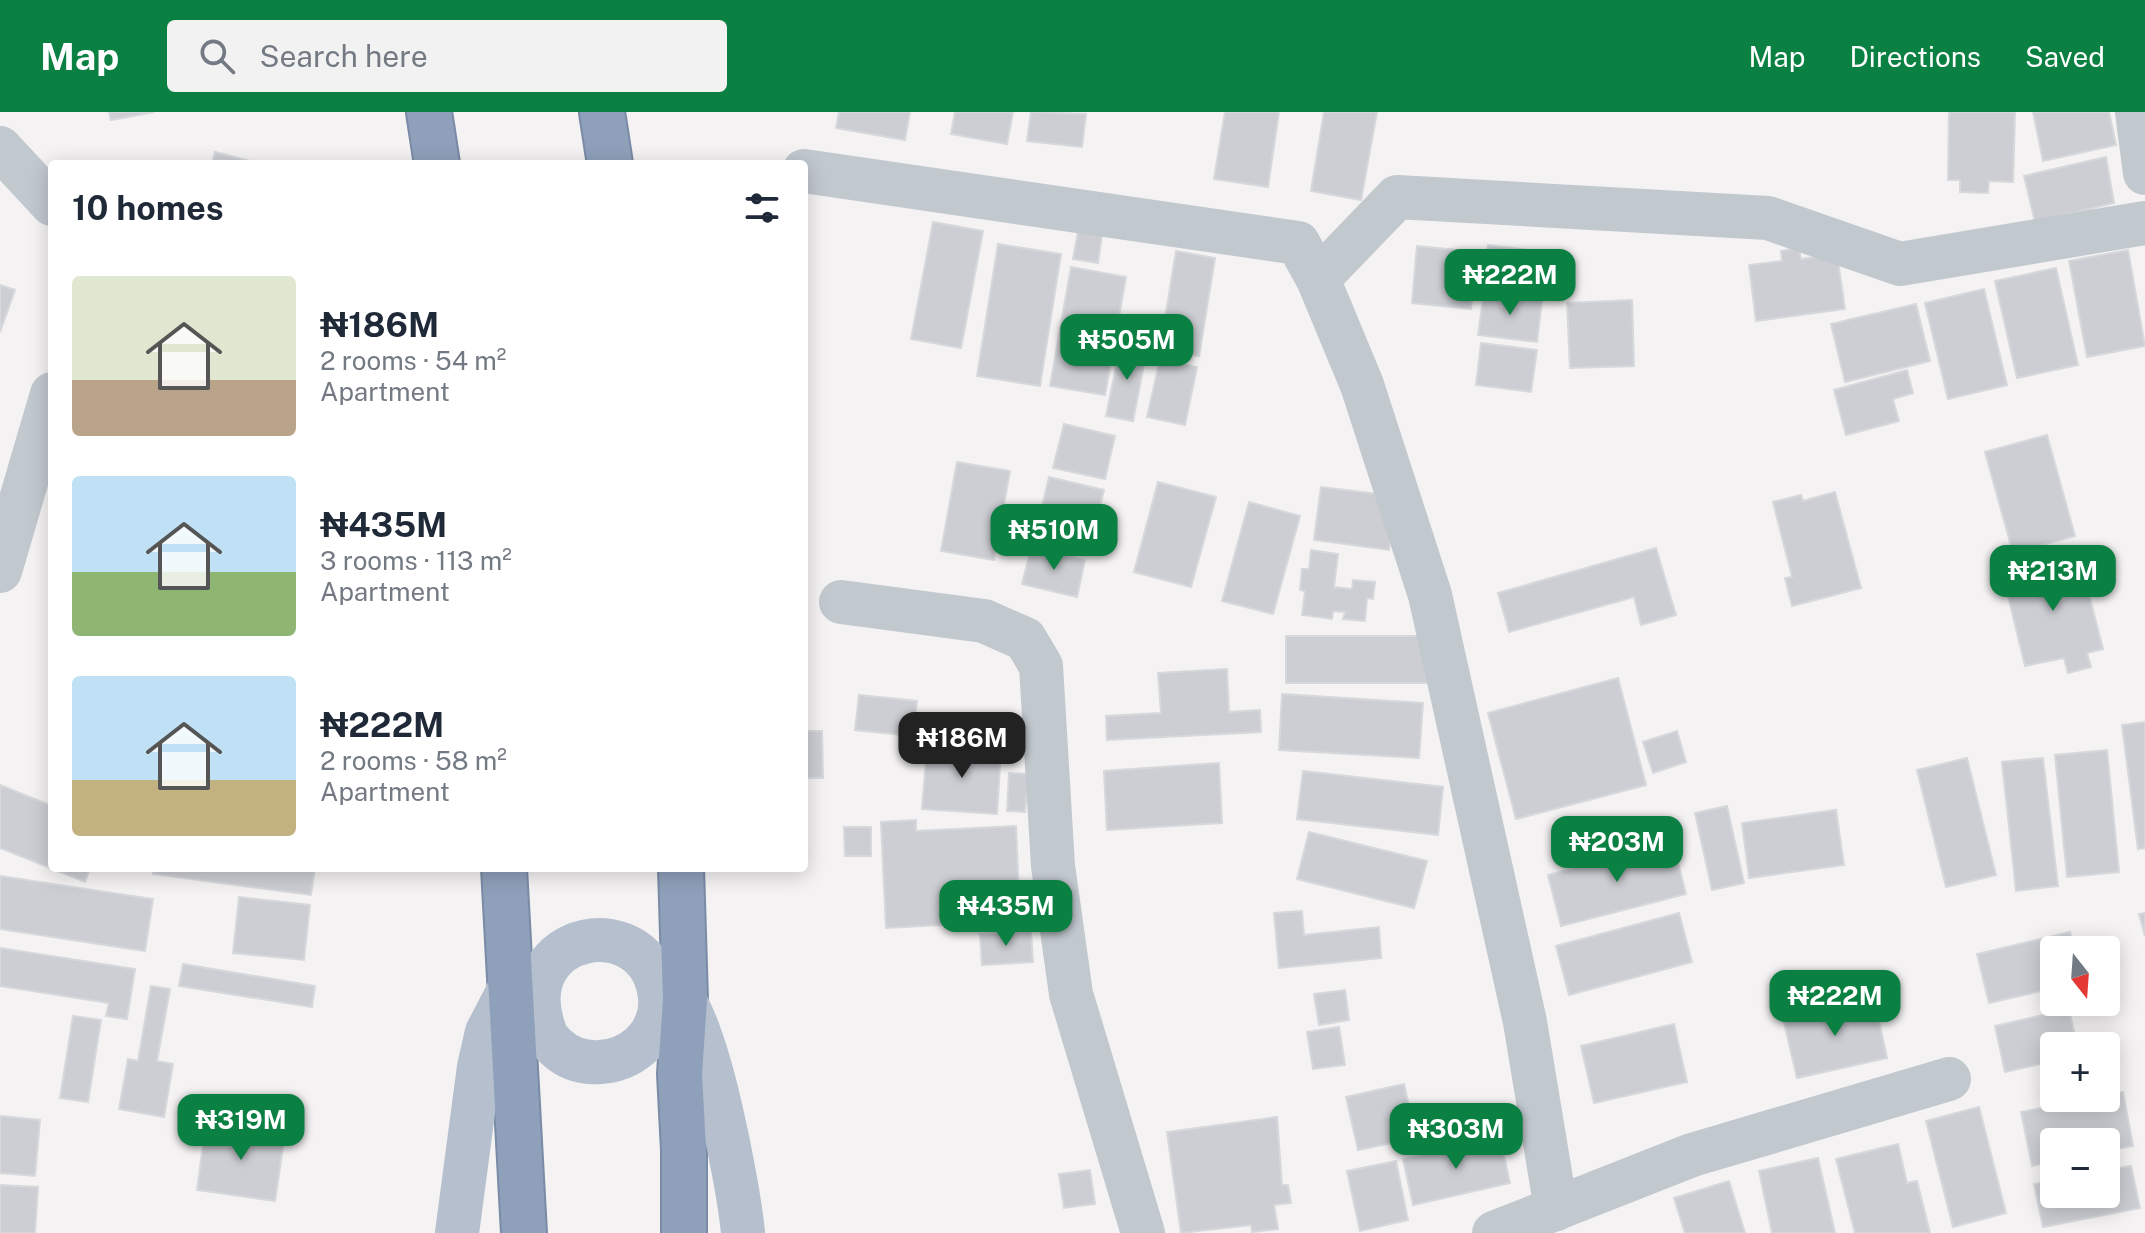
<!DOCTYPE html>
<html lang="en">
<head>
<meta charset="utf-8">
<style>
  :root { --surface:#fff; --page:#f2f2f3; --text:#1f2937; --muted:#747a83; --accent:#0b8043 }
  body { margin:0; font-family:"Public Sans",sans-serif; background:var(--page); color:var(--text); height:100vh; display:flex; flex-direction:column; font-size:30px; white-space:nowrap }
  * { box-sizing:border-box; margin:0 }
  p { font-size:26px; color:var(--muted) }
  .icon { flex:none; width:44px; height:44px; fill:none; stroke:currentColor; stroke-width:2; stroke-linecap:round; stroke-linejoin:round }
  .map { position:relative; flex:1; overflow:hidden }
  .details { position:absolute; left:48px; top:48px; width:760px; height:712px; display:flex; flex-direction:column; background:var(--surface); border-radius:8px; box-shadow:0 4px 20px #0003 }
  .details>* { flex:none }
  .needle { width:52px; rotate:163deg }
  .controls { position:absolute; left:2040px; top:824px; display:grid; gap:16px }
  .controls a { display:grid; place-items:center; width:80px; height:80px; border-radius:8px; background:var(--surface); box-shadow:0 4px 20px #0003; font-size:40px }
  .price { position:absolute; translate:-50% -68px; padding:0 18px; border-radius:16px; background:var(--accent); color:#fff; font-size:26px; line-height:52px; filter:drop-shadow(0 2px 4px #0008) }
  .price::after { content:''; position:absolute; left:50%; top:48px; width:24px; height:18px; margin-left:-12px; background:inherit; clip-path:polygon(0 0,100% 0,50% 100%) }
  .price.selected { background:#222; color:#fff }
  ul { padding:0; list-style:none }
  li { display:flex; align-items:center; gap:24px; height:200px; padding:0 24px }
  li span { display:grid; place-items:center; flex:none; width:224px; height:160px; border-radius:8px; color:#555 }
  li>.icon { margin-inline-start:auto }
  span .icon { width:96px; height:96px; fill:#fffc; stroke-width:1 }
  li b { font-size:34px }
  h2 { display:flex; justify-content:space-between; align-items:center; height:96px; padding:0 24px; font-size:34px }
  header { display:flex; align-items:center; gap:48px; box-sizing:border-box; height:112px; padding:0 40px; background:var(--accent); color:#fff }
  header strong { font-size:38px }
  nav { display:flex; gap:44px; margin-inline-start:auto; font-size:28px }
  .search { width:560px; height:72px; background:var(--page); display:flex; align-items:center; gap:20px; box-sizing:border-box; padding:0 28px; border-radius:8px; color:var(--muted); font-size:30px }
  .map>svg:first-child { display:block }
  .building { fill:#ccced3; stroke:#d6d8dc; stroke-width:2 }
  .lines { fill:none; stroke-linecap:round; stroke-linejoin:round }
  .highway-casing { stroke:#7a8ba6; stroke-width:48 }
  .minor { stroke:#c1c8ce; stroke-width:44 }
  .major { stroke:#b5bfcd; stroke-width:44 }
  .highway { stroke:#8fa0ba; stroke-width:44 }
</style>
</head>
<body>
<header>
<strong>Map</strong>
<div class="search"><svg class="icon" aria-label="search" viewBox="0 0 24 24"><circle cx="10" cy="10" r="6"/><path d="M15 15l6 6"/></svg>Search here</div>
<nav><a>Map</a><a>Directions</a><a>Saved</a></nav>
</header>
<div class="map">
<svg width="2145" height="1121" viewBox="0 0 2145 1121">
  <rect width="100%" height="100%" fill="#f4f2f2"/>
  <g class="building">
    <path d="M109,0H154L111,8Z"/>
    <path d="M839,0H910L905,28L836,16Z"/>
    <path d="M955,0H1013L1007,32L951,22Z"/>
    <path d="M1031,0L1086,2L1082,35L1027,29Z"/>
    <path d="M1225,0H1279L1268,75L1214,67Z"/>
    <path d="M1324,0H1377L1361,88L1311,79Z"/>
    <path d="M1949,0H2015L2013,70L1989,69L1988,81L1960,80V68H1948Z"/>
    <path d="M2033,0H2109L2116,33L2043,49Z"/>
    <path d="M215,40L262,52H212Z"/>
    <path d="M2106,45L2114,91L2035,110L2024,64Z"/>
    <path d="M933,110L983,119L961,236L911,227Z"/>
    <path d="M1078,119L1102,123L1098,151L1073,147Z"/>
    <path d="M998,132L1061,142L1040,274L977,264Z"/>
    <path d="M1488,133L1544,140L1539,180L1483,173Z"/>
    <path d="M1417,134L1477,140L1471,197L1412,191Z"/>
    <path d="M1799,136L1801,147L1837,142L1845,197L1756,209L1749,153L1782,149L1781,139Z"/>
    <path d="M2128,138L2145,234L2087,245L2069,149Z"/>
    <path d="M1176,139L1215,146L1199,244L1160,238Z"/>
    <path d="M1071,155L1126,165L1105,283L1050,274Z"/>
    <path d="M2056,156L2078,253L2017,266L1995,169Z"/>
    <path d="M0,173L15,178L0,220Z"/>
    <path d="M1984,177L2007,273L1948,287L1925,191Z"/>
    <path d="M1484,180L1542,188L1537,230L1478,223Z"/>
    <path d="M1632,188L1634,254L1570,256L1567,191Z"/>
    <path d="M1916,192L1930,249L1845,270L1831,212Z"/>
    <path d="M1121,231L1147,237L1133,309L1106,304Z"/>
    <path d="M1481,231L1537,238L1531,280L1476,273Z"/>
    <path d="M1160,247L1197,255L1185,313L1147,305Z"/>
    <path d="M1907,258L1913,281L1893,287L1899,309L1846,323L1834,278Z"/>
    <path d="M1064,312L1115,324L1105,367L1053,356Z"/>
    <path d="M2047,323L2075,424L2013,441L1985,340Z"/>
    <path d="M957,350L1010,359L994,448L941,439Z"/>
    <path d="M1049,365L1104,378L1088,442L1034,429Z"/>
    <path d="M1158,370L1216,385L1191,475L1134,460Z"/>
    <path d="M1321,375L1396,384L1389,438L1314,428Z"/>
    <path d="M1835,380L1861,476L1792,494L1785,466L1792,465L1773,390L1801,383L1803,389Z"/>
    <path d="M1249,390L1300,404L1273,502L1222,489Z"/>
    <path d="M1031,436L1085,448L1077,485L1022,472Z"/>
    <path d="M1656,436L1676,503L1641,513L1634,485L1509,520L1498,481Z"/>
    <path d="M1311,438L1338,442L1334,475L1352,477L1353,468L1375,470L1373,487L1367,486L1365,509L1343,507L1345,500L1333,499L1332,507L1302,503L1305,479L1300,478L1302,457H1309Z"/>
    <path d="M2068,443L2072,458L2082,455L2103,537L2087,541L2091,555L2068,561L2064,546L2025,554L2002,459Z"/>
    <rect x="1286" y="524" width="145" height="47"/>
    <path d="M1227,557L1229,600L1260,598L1261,620L1107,628L1106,604L1161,601L1158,561Z"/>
    <path d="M1618,566L1646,673L1516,707L1488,601Z"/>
    <path d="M1282,582L1423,591L1419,646L1279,638Z"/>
    <path d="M859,583L917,589L913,624L855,618Z"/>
    <path d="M2145,610V736L2138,737L2122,613Z"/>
    <path d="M804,619H822L823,666H804Z"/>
    <path d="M1677,619L1686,650L1653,661L1643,630Z"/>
    <path d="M927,635L1001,639L997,702L922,697Z"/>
    <path d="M2107,638L2119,760L2067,765L2055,643Z"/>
    <path d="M1967,646L1996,763L1946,775L1917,658Z"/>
    <path d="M2043,646L2058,774L2016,779L2002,650Z"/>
    <path d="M1219,651L1222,711L1107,718L1104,659Z"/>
    <path d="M1303,659L1443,675L1438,723L1297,707Z"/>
    <path d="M1009,661L1028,662L1025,700L1007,699Z"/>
    <path d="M0,673L52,694V756H90L85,770L0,736Z"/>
    <path d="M1727,694L1744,771L1712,778L1695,701Z"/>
    <path d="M1836,698L1844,753L1749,766L1742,711Z"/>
    <path d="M916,708V719L1016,714L1020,809L886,816L881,710Z"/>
    <path d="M844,715H871V744H845Z"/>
    <path d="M1309,720L1427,749L1414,796L1297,767Z"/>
    <path d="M1673,731L1686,782L1561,814L1548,763Z"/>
    <path d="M154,756H315L311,783L153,762Z"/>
    <path d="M0,764L153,787L145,839L0,817Z"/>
    <path d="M239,785L310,793L304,848L233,841Z"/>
    <path d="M1302,799L1304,823L1379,815L1381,846L1279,856L1274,801Z"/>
    <path d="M1679,801L1692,850L1569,883L1556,834Z"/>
    <path d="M2145,801V824L2139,802Z"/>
    <path d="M1031,819L1033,850L982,853L980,822Z"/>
    <path d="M2070,820L2074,838H2054V876L1989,891L1977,842Z"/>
    <path d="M0,836L135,857L127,907L106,904L109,891L0,874Z"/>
    <path d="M183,852L315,874L312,895L179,874Z"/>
    <path d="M151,874L170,877L157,949L173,952L164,1005L119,997L128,947L138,949Z"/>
    <path d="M1345,878L1349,908L1319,913L1314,882Z"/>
    <path d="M1874,886L1887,946L1797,966L1783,906Z"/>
    <path d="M2069,897L2077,934H2054V949L2005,960L1995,914Z"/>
    <path d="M73,904L101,908L88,990L60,986Z"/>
    <path d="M1674,912L1687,970L1594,991L1581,934Z"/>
    <path d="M1339,915L1345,953L1313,957L1307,920Z"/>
    <path d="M1404,972L1416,1026L1358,1038L1346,985Z"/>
    <path d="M2123,980L2133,1034L2106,1039V1030H2054V1049L2032,1054L2021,1000L2092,986H2106V983Z"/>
    <path d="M1979,995L2006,1101L1953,1115L1926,1009Z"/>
    <path d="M0,1004L40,1008L35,1064L0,1061Z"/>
    <path d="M1277,1005L1282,1073H1288L1291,1091L1274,1093L1278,1117L1252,1120L1251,1113L1181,1121L1167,1020Z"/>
    <path d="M206,1011L285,1022L275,1089L197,1078Z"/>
    <path d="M1500,1025L1510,1071L1413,1093L1403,1047Z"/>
    <path d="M1898,1032L1907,1071L1917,1069L1930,1121H1855L1836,1047Z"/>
    <path d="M1818,1046L1835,1121H1772L1759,1059Z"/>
    <path d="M1396,1049L1408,1108L1360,1119L1347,1059Z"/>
    <path d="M2131,1054L2140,1096L2043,1115L2034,1072L2054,1068V1082H2106V1058Z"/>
    <path d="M1090,1058L1095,1092L1064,1096L1059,1062Z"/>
    <path d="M1729,1069L1745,1121H1685L1674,1086Z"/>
    <path d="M0,1073L38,1075L35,1121H0Z"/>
  </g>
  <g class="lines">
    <g class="highway-casing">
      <g id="highway">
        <path d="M429,0L437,52"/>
        <path d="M602,0L610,52"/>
        <path d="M504,756L524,1121"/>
        <path d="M681,756L685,888L680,962L684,1038V1121"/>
      </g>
    </g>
    <g class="minor">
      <path d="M2137,0L2145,61"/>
      <path d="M0,36L52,92"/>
      <path d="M804,59L1298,131L1318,167L1362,273L1430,483L1525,910L1556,1097"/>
      <path d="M1318,167L1397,85L1768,106L1900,152L2145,111"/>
      <path d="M0,459L52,282"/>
      <path d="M841,490L984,509L1025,527L1041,554L1053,754L1071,882L1143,1121"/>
      <path d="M1494,1121L1692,1043L1949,967"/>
    </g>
    <g class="major">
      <path d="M510,876C525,895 539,918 556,935C579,957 617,954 640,934C654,922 662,903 660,885C651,794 507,817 545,920"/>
      <path d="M679,882C708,911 739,1076 743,1121"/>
      <path d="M457,1121L479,955L487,920L510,876L526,866"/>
    </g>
    <use href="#highway" class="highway"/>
  </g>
</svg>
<div class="controls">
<a><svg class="needle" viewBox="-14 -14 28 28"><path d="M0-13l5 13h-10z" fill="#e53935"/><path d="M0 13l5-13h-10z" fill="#747a83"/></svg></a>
<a>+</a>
<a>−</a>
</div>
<b class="price" style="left:1510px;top:205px">₦222M</b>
<b class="price" style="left:1127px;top:270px">₦505M</b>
<b class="price" style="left:1054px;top:460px">₦510M</b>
<b class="price" style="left:2053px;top:501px">₦213M</b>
<b class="price selected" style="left:962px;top:668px">₦186M</b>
<b class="price" style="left:1617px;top:772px">₦203M</b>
<b class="price" style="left:1006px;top:836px">₦435M</b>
<b class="price" style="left:1835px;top:926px">₦222M</b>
<b class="price" style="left:241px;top:1050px">₦319M</b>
<b class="price" style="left:1456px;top:1059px">₦303M</b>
<section class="details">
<h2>10 homes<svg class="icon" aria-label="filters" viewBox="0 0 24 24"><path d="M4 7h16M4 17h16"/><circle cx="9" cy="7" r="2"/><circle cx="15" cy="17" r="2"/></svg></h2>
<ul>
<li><span style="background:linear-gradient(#dfe7d0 65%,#b9a48a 0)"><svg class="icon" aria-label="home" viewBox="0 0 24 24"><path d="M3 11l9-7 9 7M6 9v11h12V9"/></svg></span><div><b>₦186M</b><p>2 rooms · 54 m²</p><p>Apartment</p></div></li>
<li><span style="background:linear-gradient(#bfe0f5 60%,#8fb573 0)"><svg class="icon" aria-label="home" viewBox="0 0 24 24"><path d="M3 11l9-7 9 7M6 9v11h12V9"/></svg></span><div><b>₦435M</b><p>3 rooms · 113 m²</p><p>Apartment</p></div></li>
<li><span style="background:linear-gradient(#bfe0f5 65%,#c2b280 0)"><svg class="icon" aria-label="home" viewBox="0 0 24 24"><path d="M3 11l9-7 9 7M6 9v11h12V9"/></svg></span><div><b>₦222M</b><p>2 rooms · 58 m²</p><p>Apartment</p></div></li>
</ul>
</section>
</div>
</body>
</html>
